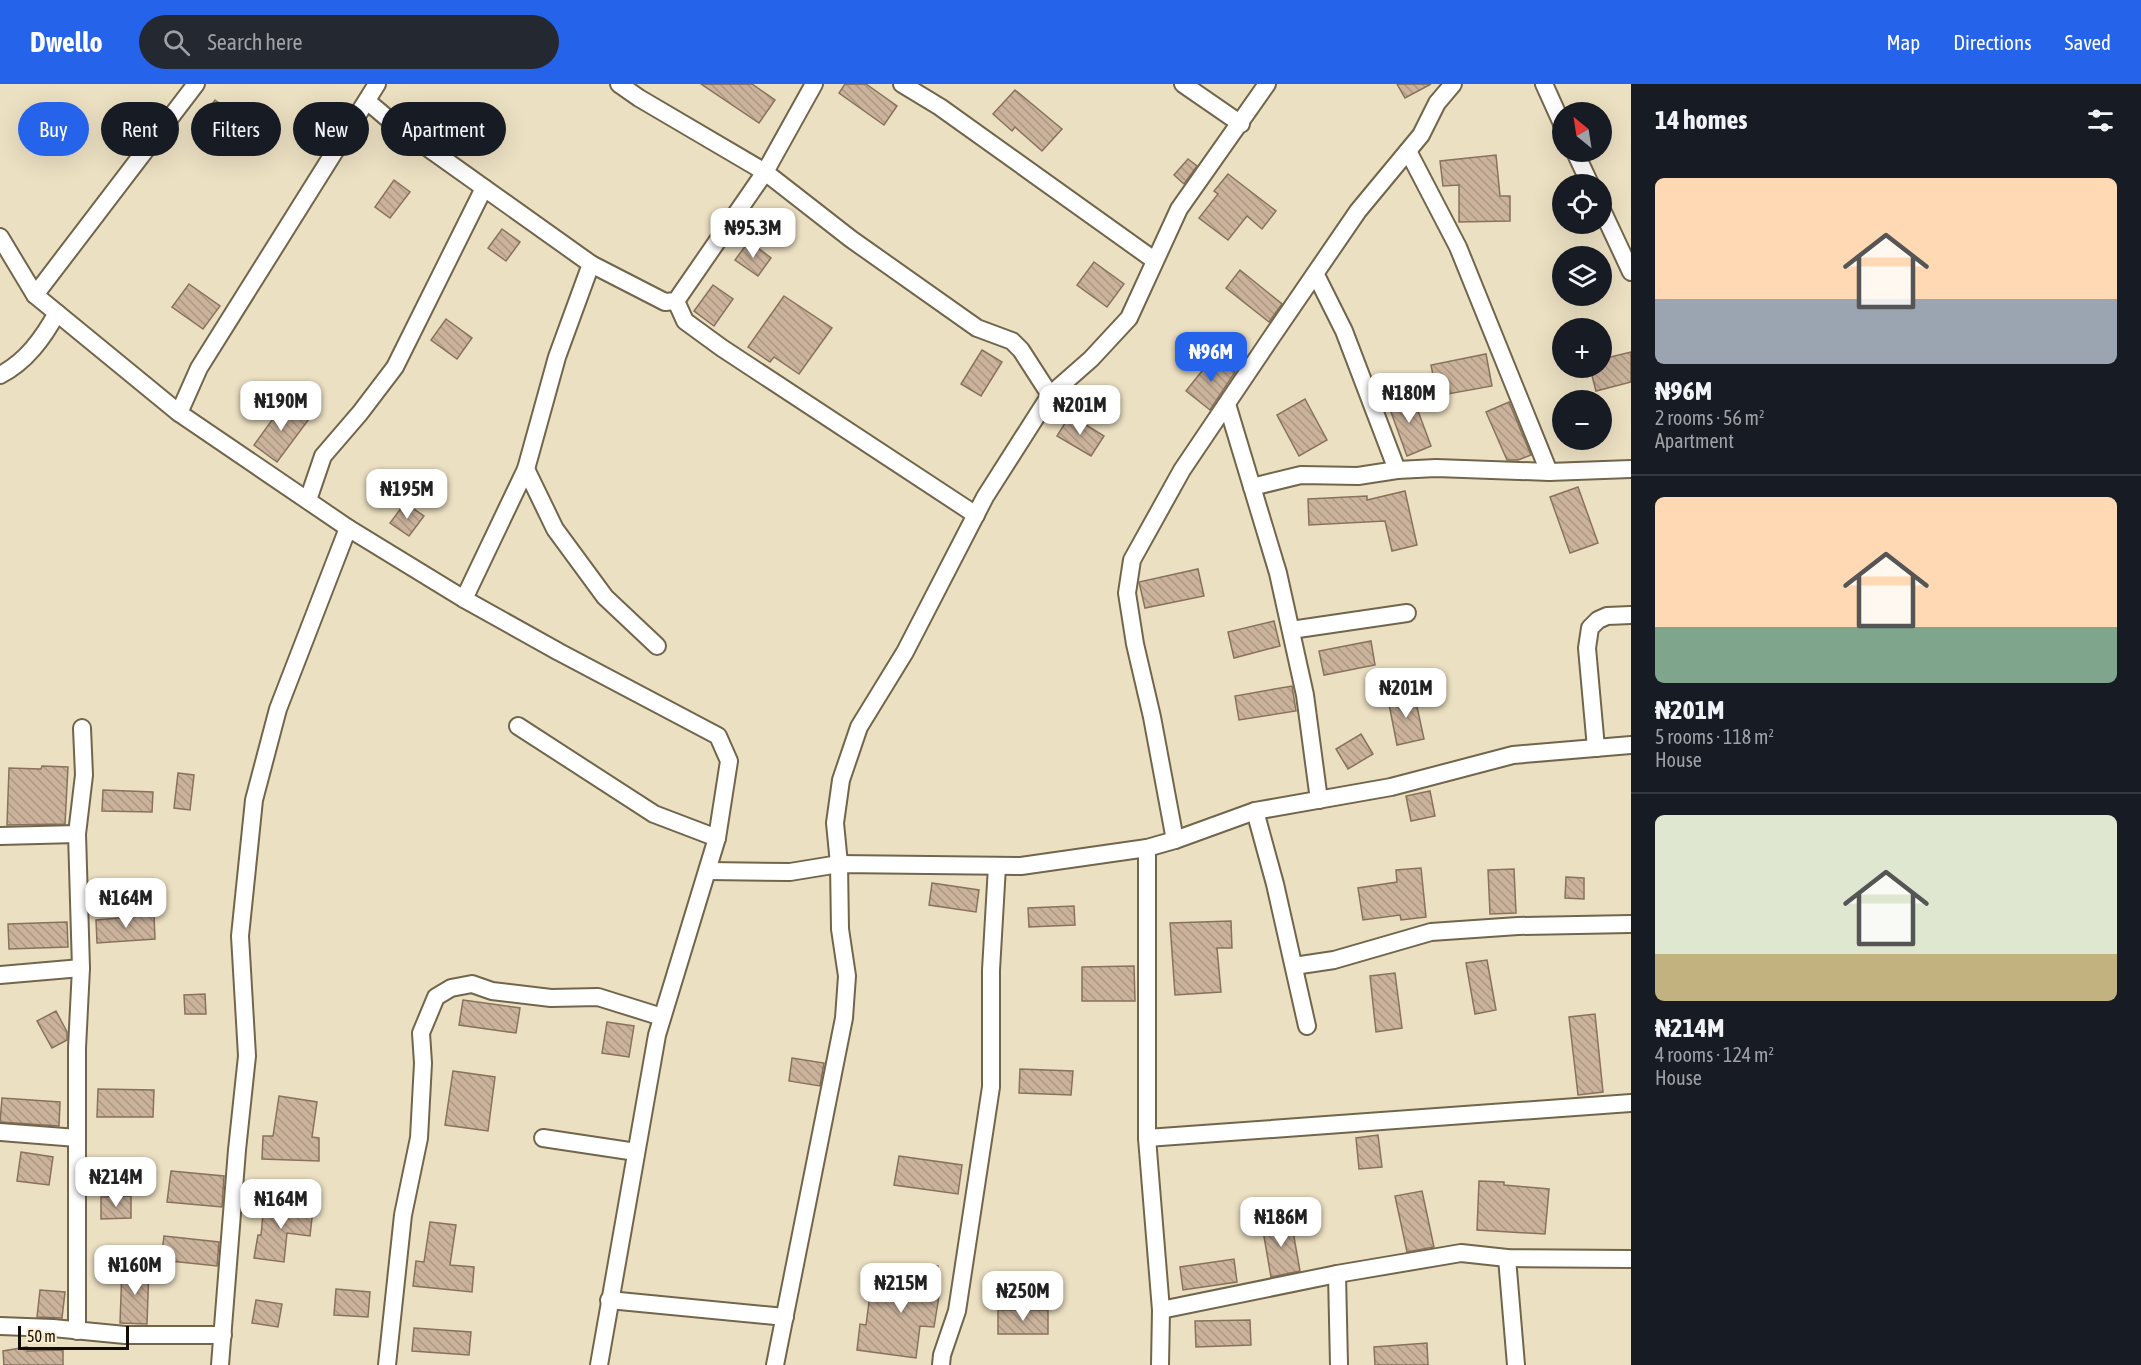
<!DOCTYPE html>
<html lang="en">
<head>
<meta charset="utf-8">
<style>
  :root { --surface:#171b24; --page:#242831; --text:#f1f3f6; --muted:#9ea1a6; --line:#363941; --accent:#2563eb }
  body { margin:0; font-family:"Asap Condensed",sans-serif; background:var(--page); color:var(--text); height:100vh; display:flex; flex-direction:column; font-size:22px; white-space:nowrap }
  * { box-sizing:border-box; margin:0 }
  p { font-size:20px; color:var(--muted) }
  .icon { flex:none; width:33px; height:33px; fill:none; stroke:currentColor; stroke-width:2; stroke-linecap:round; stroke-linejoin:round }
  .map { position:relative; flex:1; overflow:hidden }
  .details { display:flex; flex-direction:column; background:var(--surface); width:510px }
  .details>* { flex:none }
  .hud { position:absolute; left:18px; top:18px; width:570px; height:54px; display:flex; gap:12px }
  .needle { width:39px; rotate:330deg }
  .tools { position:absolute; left:1552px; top:18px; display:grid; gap:12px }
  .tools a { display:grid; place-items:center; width:60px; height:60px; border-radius:50%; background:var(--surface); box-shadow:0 6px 24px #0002; font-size:30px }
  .scale { position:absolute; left:18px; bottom:15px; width:111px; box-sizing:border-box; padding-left:6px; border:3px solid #110c04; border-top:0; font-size:16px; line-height:21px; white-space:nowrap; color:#110c04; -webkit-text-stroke:4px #faedcf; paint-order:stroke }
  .price { position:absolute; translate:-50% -51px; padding:0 14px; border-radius:12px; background:#fff; color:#222; font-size:20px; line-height:39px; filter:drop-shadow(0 2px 3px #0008) }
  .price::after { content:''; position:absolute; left:50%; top:36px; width:18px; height:14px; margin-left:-9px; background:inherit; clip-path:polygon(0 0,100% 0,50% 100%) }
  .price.on { background:var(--accent); color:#fff }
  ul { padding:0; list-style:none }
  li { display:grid; align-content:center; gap:12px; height:318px; padding:0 24px }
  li+li { border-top:2px solid var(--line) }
  li span { display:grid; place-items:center; height:186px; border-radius:9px; color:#555 }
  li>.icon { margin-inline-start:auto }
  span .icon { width:108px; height:108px; fill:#fffc; stroke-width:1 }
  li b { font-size:26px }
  h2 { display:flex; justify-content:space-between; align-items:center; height:72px; padding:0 24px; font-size:26px }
  .tag { padding:0 21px; border-radius:27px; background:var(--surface); box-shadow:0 6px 24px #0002; font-size:21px; line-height:54px }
  .tag.on { background:var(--accent); color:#fff }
  header { display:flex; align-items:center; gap:36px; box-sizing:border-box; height:84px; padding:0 30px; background:var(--accent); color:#fff }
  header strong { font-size:28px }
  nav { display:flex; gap:33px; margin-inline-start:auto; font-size:21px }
  .search { width:420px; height:54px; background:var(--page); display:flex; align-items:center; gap:15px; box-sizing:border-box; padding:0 21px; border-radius:33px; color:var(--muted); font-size:22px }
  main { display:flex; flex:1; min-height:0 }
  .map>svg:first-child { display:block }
  .building { fill:url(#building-back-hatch); stroke:#88725d; stroke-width:1.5 }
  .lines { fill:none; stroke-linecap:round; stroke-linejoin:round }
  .minor-casing { stroke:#71654b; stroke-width:20 }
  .minor { stroke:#fff; stroke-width:16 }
</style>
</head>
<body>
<header>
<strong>Dwello</strong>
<div class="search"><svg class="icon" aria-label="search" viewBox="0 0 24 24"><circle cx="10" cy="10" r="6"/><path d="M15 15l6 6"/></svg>Search here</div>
<nav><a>Map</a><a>Directions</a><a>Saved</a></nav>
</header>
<main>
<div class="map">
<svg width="1631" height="1281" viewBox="0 0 1631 1281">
  <defs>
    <pattern id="building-back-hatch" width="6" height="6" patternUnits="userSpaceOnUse" patternTransform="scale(1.5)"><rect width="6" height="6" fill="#cab29b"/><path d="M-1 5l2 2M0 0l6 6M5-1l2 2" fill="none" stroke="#ac9884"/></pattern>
  </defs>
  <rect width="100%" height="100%" fill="#ece0c2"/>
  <g class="building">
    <path d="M701,0H752L775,16L759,39Z"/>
    <path d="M845,0H866L897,22L884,41L839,9Z"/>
    <path d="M1397,0H1431L1405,14Z"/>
    <path d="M1015,6L1062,45L1042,67L1015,43L1012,47L993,30Z"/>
    <path d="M215,16L241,34L228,52L203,33Z"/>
    <path d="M1496,71L1500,112H1510V137L1459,138V101L1443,102L1440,77Z"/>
    <path d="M1188,75L1197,82L1184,100L1174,91Z"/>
    <path d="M1228,90L1276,127L1262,145L1247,132L1228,156L1199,134L1218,110L1214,107Z"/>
    <path d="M394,96L410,108L390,134L375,123Z"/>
    <path d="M502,145L520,158L506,177L488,164Z"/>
    <path d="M749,157L771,174L758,192L735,176Z"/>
    <path d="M1094,178L1124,200L1107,223L1077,201Z"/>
    <path d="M1240,186L1282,220L1269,238L1226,204Z"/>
    <path d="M189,200L220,222L203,245L172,223Z"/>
    <path d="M713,201L733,215L714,242L694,227Z"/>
    <path d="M784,212L832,244L799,290L774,273L770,278L748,263Z"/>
    <path d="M446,235L472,254L457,275L431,256Z"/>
    <path d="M982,266L1002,278L981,312L961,300Z"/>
    <path d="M1631,268V298L1596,307L1590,284H1602V275Z"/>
    <path d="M1486,270L1492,302L1437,312L1431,281Z"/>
    <path d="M1214,272L1235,288L1210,326L1186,307Z"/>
    <path d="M1411,308L1431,362L1407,372L1387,317Z"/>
    <path d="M1305,315L1327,356L1299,372L1277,331Z"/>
    <path d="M285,318L309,335L277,378L254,361Z"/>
    <path d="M1509,318L1531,371L1518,376H1507L1486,328Z"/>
    <path d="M1070,331L1104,352L1091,372L1057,352Z"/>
    <path d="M1578,403L1598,459L1570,469L1550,413Z"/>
    <path d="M1405,407L1417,461L1392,467L1385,437L1309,441L1308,415L1367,412V416Z"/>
    <path d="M405,419L424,432L409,452L390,439Z"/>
    <path d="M1198,485L1204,512L1145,524L1139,498Z"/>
    <path d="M1274,537L1280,562L1234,574L1228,548Z"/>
    <path d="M1371,557L1375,581L1324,591L1319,567Z"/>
    <path d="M1292,602L1296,627L1239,636L1235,612Z"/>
    <path d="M1414,609L1424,655L1397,661L1388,615Z"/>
    <path d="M1361,650L1373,670L1348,685L1336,665Z"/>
    <path d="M42,682L68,683L65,740L7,741L9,684L41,685Z"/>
    <path d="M178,689L194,691L190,726L174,724Z"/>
    <path d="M103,706L153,708L152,728L102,727Z"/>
    <path d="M1430,707L1435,732L1411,737L1406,712Z"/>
    <path d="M1421,784L1426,833L1401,836L1400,831L1363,836L1358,804L1397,798L1396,786Z"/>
    <path d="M1514,785L1516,829L1490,830L1488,786Z"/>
    <path d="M1566,793L1584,794V815L1565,814Z"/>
    <path d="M932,799L979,806L976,828L929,821Z"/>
    <path d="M1074,822L1075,841L1029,843L1028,824Z"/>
    <path d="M154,831L155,855L97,859L96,836Z"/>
    <path d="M1231,837L1232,864H1217L1221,908L1175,911L1170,839Z"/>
    <path d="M67,838L68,863L9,865L8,840Z"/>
    <path d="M1487,876L1496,926L1475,930L1466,879Z"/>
    <path d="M1134,882L1135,917H1082V883Z"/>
    <path d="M1395,889L1402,944L1376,948L1370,892Z"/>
    <path d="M205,910L206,930H185L184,911Z"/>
    <path d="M463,916L520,924L516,949L459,941Z"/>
    <path d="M56,927L67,948V956L52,964L37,937Z"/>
    <path d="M1595,930L1603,1008L1578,1011L1569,933Z"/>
    <path d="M607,938L634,942L629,973L602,969Z"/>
    <path d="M792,974L824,979L820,1002L789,997Z"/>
    <path d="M1020,985L1073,987L1071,1011L1019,1009Z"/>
    <path d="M453,987L495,993L488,1047L445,1041Z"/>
    <path d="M98,1005L154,1006L153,1033H97Z"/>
    <path d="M279,1012L317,1018L312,1053L319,1054V1077L262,1075L263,1052H273Z"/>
    <path d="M2,1014L60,1018L59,1042L0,1038Z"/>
    <path d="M1378,1051L1382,1083L1359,1085L1356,1054Z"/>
    <path d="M21,1068L53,1073L49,1101L17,1097Z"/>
    <path d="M899,1072L962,1081L958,1110L894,1101Z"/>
    <path d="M171,1087L224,1092L222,1123L167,1118Z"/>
    <path d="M1479,1097L1504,1098V1101L1549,1105L1545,1150L1477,1146Z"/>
    <path d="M1422,1107L1434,1163L1407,1168L1395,1112Z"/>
    <path d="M131,1112V1134L101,1135V1113Z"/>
    <path d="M264,1120L313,1125L310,1152L287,1149L284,1178L254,1174L258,1151H261Z"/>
    <path d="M1291,1136L1300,1187L1271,1193L1262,1141Z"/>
    <path d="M430,1138L456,1141L450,1181L474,1183L472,1208L413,1202L416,1177L424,1178Z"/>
    <path d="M164,1152L219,1158L217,1182L161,1176Z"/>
    <path d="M1234,1175L1237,1198L1183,1206L1180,1183Z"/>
    <path d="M909,1180L938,1182L936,1211L939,1212L934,1243L920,1242L916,1274L857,1266L860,1240L866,1241L871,1203L907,1208Z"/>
    <path d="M122,1184H149L147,1240L120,1239Z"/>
    <path d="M336,1205L370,1208L368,1233L334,1231Z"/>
    <path d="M40,1206L65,1208L62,1234L37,1233Z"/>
    <path d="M256,1216L282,1220L278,1243L252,1239Z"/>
    <rect x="998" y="1226" width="50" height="24"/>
    <path d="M1250,1236L1251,1261L1196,1263L1195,1237Z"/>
    <path d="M414,1244L471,1248L469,1271L412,1267Z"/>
    <path d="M1427,1259L1428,1281H1375L1374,1263Z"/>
    <path d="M27,1263V1267L63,1266V1281H4L3,1267Z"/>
  </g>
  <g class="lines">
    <g class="minor-casing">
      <g id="minor">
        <path d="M619,0L639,14L765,88L851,155L977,244L1012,257L1021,266L1050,311"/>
        <path d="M902,0L940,23L1154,176"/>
        <path d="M1183,0L1241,40"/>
        <path d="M1544,0L1563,42"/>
        <path d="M367,17L393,39L591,180L665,218L676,217L765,88L814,0"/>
        <path d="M1408,67L1458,163L1549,388"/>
        <path d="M1575,68L1590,100"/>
        <path d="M1602,126L1631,188"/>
        <path d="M0,153L35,211L179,329L348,444L464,515L559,568L718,652L729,677L717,754L657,951L599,1281"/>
        <path d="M1316,191L1344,247L1397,386"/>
        <path d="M35,211L196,0"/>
        <path d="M676,217L685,237L722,264L976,431"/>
        <path d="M0,291C26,278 43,254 57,229"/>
        <path d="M1227,320L1278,489L1305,611L1319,716"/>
        <path d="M179,329L199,284L377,0"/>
        <path d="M526,385L555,445L605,513L657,562"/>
        <path d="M1252,403L1301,391L1358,392L1397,386L1436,384L1549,388L1631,385"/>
        <path d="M308,416L323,372L360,329L395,283L484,104"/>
        <path d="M464,515L526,385L557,273L591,180"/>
        <path d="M1291,546L1407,529"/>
        <path d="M518,642L654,730L717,754"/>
        <path d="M1596,664L1587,564L1590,544L1598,536L1607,532L1631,531"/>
        <path d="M1255,727L1275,800L1307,942"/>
        <path d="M0,752L77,750"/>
        <path d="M1175,756L1152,633L1135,560L1127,509L1132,476L1182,386L1273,251L1358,127L1421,51L1437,19L1453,0"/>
        <path d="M1147,764V1054L1161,1226L1160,1281"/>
        <path d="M708,787L790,788L839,780L1021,782L1147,764L1175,756L1255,727L1391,703L1513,671L1631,661"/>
        <path d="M1294,882L1334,876L1431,848L1518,842L1631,840"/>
        <path d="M0,891L81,884"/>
        <path d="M0,1048L77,1054"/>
        <path d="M543,1054L636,1068"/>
        <path d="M1147,1054L1631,1019"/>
        <path d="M1507,1174L1516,1281"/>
        <path d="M1337,1190L1339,1281"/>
        <path d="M609,1216L785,1233"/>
        <path d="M1161,1226L1337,1190L1461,1169L1507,1174L1631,1175"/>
        <path d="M0,1242L53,1244L125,1251H223"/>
        <path d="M77,1247V964L81,884L77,750L84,691L82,644"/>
        <path d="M220,1281L237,1066L247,972L240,852L254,716L278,625L348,444"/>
        <path d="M387,1281L403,1131L419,1054L423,979L421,949L436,913L451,904L472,900L492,907L551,914L598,913L662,933"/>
        <path d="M775,1281L844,934L847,892L840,845L839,780L835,739L841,696L859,643L905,568L985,413L1050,311L1091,275L1129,234L1179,125L1267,0"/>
        <path d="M941,1281L942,1271L957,1227L991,1003V886L997,782"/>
      </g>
    </g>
    <use href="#minor" class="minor"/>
  </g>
</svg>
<div class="tools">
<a><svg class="needle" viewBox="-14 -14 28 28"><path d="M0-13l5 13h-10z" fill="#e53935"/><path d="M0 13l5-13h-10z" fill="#9ea1a6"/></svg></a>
<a><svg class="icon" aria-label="locate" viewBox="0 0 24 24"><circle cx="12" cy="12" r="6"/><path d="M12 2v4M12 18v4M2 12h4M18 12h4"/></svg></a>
<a><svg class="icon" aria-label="layers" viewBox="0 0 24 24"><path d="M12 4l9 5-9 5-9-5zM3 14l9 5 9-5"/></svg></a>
<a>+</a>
<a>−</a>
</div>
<div class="scale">50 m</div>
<b class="price" style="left:753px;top:175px">₦95.3M</b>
<b class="price on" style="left:1211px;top:299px">₦96M</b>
<b class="price" style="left:1409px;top:340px">₦180M</b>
<b class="price" style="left:281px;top:348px">₦190M</b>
<b class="price" style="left:1080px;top:352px">₦201M</b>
<b class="price" style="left:407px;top:436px">₦195M</b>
<b class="price" style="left:1406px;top:635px">₦201M</b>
<b class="price" style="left:126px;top:845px">₦164M</b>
<b class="price" style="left:116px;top:1124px">₦214M</b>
<b class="price" style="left:281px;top:1146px">₦164M</b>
<b class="price" style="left:1281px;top:1164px">₦186M</b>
<b class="price" style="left:135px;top:1212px">₦160M</b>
<b class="price" style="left:901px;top:1230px">₦215M</b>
<b class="price" style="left:1023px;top:1238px">₦250M</b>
<div class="hud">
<a class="tag on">Buy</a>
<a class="tag">Rent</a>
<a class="tag">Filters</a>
<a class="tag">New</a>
<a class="tag">Apartment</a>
</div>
</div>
<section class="details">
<h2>14 homes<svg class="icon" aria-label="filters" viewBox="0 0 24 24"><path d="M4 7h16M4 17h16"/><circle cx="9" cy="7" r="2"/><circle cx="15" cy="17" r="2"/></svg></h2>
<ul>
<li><span style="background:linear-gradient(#ffd9b3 65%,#9aa5b1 0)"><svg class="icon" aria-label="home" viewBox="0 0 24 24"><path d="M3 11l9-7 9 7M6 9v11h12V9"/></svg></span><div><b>₦96M</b><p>2 rooms · 56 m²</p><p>Apartment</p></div></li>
<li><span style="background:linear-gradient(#ffd9b3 70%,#7fa58c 0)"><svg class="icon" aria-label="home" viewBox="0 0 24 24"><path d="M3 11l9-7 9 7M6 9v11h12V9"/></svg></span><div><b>₦201M</b><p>5 rooms · 118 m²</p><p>House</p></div></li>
<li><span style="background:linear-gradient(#dfe7d0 75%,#c2b280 0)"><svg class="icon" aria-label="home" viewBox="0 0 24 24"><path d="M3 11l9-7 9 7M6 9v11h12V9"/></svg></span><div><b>₦214M</b><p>4 rooms · 124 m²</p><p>House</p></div></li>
</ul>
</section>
</main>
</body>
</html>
